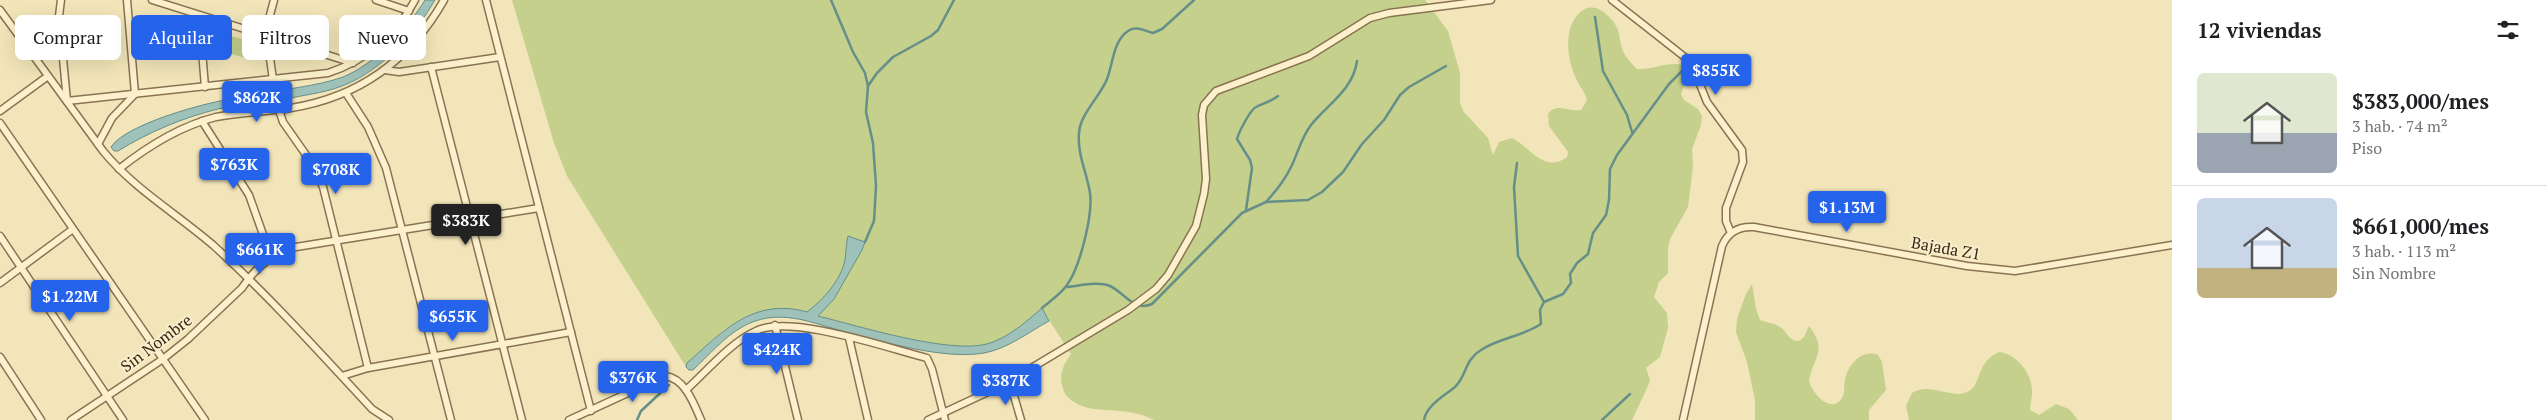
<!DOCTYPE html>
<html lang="es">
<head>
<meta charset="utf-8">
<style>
  :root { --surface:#fff; --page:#f2f2f2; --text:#202124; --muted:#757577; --line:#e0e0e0; --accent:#2563eb }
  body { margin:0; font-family:"PT Serif",serif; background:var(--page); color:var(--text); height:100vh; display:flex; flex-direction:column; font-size:19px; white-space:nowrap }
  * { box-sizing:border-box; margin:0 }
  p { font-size:16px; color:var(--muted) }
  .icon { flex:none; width:28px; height:28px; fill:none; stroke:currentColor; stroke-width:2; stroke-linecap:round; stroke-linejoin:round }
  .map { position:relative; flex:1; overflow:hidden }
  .side { display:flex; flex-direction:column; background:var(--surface); width:375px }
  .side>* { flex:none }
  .top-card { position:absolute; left:15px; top:15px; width:475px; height:45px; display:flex; gap:10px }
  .price { position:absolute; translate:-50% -42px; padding:0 11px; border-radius:5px; background:var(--accent); color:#fff; font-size:16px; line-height:32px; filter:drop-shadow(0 1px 2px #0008) }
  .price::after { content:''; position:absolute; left:50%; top:30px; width:15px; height:11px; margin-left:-8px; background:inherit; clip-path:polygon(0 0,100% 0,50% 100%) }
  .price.active { background:#222; color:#fff }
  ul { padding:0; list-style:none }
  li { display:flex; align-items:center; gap:15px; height:125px; padding:0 25px }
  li+li { border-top:1px solid var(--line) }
  li span { display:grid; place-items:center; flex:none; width:140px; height:100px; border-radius:8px; color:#555 }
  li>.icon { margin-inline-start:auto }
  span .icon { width:60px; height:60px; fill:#fffc; stroke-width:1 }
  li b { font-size:21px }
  h2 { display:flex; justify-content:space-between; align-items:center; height:60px; padding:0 25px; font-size:21px }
  .chip { padding:0 18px; border-radius:8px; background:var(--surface); box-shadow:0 5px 20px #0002; font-size:18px; line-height:45px }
  .chip.active { background:var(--accent); color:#fff }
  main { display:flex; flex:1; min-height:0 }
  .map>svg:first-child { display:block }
  .green { fill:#c4d08c }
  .water { fill:#9ec1b9; stroke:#658f88 }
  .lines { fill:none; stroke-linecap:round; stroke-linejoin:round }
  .stream { stroke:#658f88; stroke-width:2.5 }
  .minor-casing { stroke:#897352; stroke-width:9 }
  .minor { stroke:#fcf1cc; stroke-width:6 }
  .labels { text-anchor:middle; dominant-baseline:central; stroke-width:4; stroke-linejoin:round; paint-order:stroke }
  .street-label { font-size:16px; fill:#362919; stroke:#f9eec9 }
</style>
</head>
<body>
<main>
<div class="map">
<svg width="2172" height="420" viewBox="0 0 2172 420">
  <rect width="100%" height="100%" fill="#f2e5b9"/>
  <g class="green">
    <path d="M512,0H1425L1448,31L1460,73V102L1463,111L1488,138L1493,155L1499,142L1512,138C1530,147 1544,174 1567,157L1568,152L1549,126L1548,114C1556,102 1568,112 1581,110L1587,100C1585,91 1578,85 1575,76C1566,56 1563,21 1585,9C1595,4 1605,12 1611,19C1622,30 1618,43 1625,55C1628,60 1633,65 1637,69C1655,70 1669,60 1687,66L1689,72L1681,94L1684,100L1698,109L1702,116L1701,125L1692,149L1693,166L1688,207L1670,239L1668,248V273L1659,282L1654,297L1667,313L1668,328L1660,357L1646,368L1650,380L1648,386L1632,420H1154C1120,402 1087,420 1065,394C1058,378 1061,368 1071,354L1042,309C1026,322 1008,339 987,344C947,354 859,326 817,316L834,299L862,250L848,236C845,244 846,252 845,260C842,280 823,300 808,312L801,310L745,317L725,329L687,363L686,367L567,176L554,143Z"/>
    <path d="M219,33L253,42L249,59L214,49Z"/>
    <path d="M1752,284L1756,309L1760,320C1767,323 1775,323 1780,327C1788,332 1788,341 1799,341L1804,337L1809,326C1828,351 1814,355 1809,381C1812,393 1831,415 1842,398C1846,392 1843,383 1846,376C1850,363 1863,349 1878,355L1882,362L1886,390L1869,410V420H1755V400L1747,362L1736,332L1737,319L1746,294Z"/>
    <path d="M1999,352C2017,354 2033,374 2032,393C2032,399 2030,404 2030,410L2039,415L2056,404L2069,409L2078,420H1909L1906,406L1912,393C1930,381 1953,401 1969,391C1982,384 1975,363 1999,352Z"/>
  </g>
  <g class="water">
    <path d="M425,0H435C416,33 382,69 347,84C329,92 310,94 291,98L287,96V92L289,89C307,86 326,83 343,77C375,64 407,29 425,0Z"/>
    <path d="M253,96H262L264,102C256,106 230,106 218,109C182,118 149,132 118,151H114L111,147C127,122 223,97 253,96Z"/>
    <path d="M848,236L865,242L862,250L834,299L818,316C859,326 948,354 987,344C1008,338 1026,322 1042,308L1049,321C1029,332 1007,349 984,353C945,360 884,342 845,332C810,322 777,307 742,327C724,337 708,356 693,370H689L686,367L687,363C723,331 754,297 807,312C823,300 841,280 845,260C846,252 846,244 848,236Z"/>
  </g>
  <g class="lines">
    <g class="stream">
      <path d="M831,0L853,52L865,73L868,86L866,112L873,143L876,186L874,221L865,242"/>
      <path d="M1595,17L1603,71L1627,115L1632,132"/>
      <path d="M868,86L877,73L893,57L931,36L938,30L954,0"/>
      <path d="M1517,163L1514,187L1518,256L1544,302"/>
      <path d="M1266,202C1276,191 1285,180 1291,167C1298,153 1301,138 1311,125C1328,104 1353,90 1357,61"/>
      <path d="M1246,210L1252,168L1250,160L1237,139C1239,132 1250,110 1256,107C1264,103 1270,102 1278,96"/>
      <path d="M1066,287C1079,286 1098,281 1110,286C1125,293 1134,312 1152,304L1242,213L1266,202L1308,200L1322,192L1343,172L1362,144L1384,120L1400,95L1409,87L1446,66"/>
      <path d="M1042,308C1050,301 1061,294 1067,285C1080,267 1093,215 1090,193C1087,173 1077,154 1079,133C1080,114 1100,97 1107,79C1113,64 1113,41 1128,31C1135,25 1145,31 1153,33L1162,29L1194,0"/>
      <path d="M637,420L641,411L669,385"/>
      <path d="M1424,420C1427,405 1444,396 1455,387C1467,376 1464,360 1481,350C1499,338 1521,337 1541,324L1540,310L1544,302L1563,294L1571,283L1570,274L1577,263L1588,254L1593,233L1606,215L1609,200L1610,169L1617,155L1669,84L1687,66"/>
      <path d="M1602,420L1630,394"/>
    </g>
    <g class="minor-casing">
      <g id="minor">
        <path d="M61,0L59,16L67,101L328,73C365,61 397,35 415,0"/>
        <path d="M127,0L135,94"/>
        <path d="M152,0L353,63"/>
        <path d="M274,0L266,30L276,101L283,122L311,162L323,187L368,368"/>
        <path d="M376,0L409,11"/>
        <path d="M486,0L591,411"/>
        <path d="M1612,0L1691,62L1707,102L1742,150L1743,162L1726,208V221L1731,233"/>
        <path d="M0,10L103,151C134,189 176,213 213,245C269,296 320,353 372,409L389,420"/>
        <path d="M199,15L205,87"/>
        <path d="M431,67L522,420"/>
        <path d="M385,70L399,72L500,57"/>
        <path d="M346,93L368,127L386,168L451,420"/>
        <path d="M0,111L48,76"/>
        <path d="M202,121L249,195L271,257"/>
        <path d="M0,123L205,420"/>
        <path d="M98,144L112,118L134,95"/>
        <path d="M119,169C148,146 180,126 216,117C241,112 266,112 291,108C359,97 410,60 444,0"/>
        <path d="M0,236L123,420"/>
        <path d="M0,283L73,229"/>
        <path d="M775,325L798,420"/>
        <path d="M849,338L868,420"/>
        <path d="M0,357L41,420"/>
        <path d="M342,376L368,368L571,332"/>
        <path d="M1003,385L1014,396L1021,420"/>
        <path d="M686,390C706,372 731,342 756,331C790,314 888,348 927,358L932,369L945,420"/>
        <path d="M71,420L163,359L188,339L242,288C255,268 273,253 296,247L539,208"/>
        <path d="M569,420L665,376C685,378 694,404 701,420"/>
        <path d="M928,420L1003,385L1128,310L1156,289L1168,275L1196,226L1204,194L1206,179L1202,115L1204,105L1216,91L1309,56L1370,18L1389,13L1491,0"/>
        <path d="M1683,420L1722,246C1728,232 1739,226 1754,227L1967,266L2015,271L2172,245"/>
      </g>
    </g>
    <use href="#minor" class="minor"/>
  </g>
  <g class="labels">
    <g class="street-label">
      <text transform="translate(1946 248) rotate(10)">Bajada Z1</text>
      <text transform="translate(156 343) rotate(-37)">Sin Nombre</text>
    </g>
  </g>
</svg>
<b class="price" style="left:1716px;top:96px">$855K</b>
<b class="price" style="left:257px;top:123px">$862K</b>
<b class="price" style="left:234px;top:190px">$763K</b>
<b class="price" style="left:336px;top:195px">$708K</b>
<b class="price" style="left:1847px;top:233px">$1.13M</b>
<b class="price active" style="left:466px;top:246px">$383K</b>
<b class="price" style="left:260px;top:275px">$661K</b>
<b class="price" style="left:70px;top:322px">$1.22M</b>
<b class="price" style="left:453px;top:342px">$655K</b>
<b class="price" style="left:777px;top:375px">$424K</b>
<b class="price" style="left:633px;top:403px">$376K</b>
<b class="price" style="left:1006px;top:406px">$387K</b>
<div class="top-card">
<a class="chip">Comprar</a>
<a class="chip active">Alquilar</a>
<a class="chip">Filtros</a>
<a class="chip">Nuevo</a>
</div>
</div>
<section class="side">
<h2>12 viviendas<svg class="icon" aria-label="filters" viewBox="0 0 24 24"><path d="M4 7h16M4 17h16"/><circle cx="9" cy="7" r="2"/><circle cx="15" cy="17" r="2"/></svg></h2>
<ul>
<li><span style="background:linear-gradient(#dfe7d0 60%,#9aa5b1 0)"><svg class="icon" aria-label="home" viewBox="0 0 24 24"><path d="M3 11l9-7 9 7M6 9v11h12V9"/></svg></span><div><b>$383,000/mes</b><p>3 hab. · 74 m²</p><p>Piso</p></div></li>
<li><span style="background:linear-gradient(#c9d6e8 70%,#c2b280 0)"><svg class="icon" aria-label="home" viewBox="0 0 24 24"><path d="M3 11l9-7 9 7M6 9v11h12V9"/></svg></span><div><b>$661,000/mes</b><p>3 hab. · 113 m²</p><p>Sin Nombre</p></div></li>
</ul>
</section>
</main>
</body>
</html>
